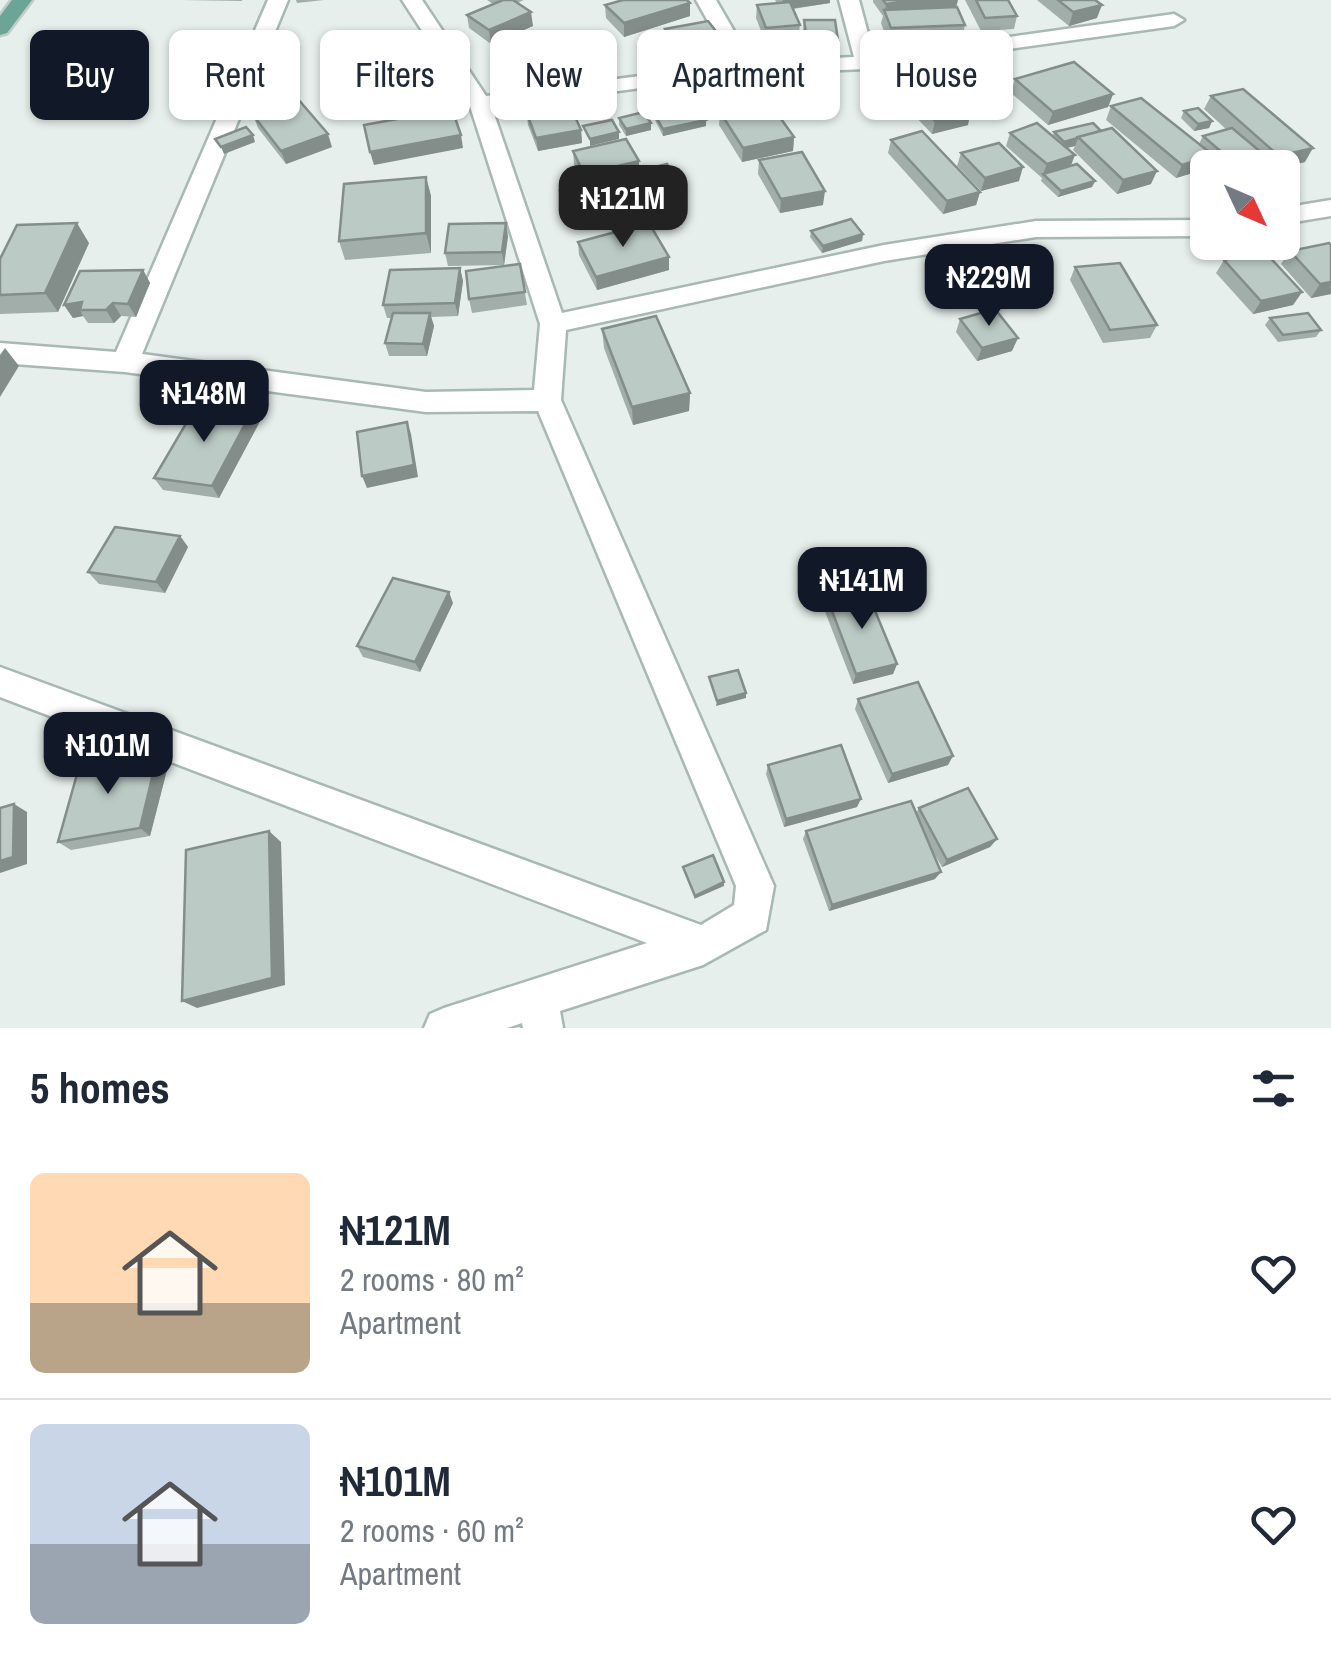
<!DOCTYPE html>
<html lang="en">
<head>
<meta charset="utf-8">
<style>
  :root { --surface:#fff; --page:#f2f2f3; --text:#1f2937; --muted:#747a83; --line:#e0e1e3; --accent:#111827 }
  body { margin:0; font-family:"Archivo Narrow",sans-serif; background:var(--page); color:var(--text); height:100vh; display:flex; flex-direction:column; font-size:38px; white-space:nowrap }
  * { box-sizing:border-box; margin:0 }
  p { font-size:32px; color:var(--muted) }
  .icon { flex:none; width:55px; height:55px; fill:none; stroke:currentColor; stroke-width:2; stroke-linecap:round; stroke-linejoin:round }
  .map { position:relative; height:1028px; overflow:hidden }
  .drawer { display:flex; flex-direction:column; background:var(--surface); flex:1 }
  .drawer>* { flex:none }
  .guide { position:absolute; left:30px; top:30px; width:1272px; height:90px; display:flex; gap:20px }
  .needle { width:65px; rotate:134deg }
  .tools { position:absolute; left:1190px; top:150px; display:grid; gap:20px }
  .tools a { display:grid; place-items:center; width:110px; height:110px; border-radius:15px; background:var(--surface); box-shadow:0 2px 8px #0004; font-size:50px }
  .price { position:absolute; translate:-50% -85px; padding:0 22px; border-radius:20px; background:var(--accent); color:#fff; font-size:32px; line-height:65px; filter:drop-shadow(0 2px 5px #0008) }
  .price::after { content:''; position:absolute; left:50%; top:60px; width:30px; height:22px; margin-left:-15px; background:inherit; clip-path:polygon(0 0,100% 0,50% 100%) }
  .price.selected { background:#222; color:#fff }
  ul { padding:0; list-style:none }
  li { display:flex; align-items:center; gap:30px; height:250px; padding:0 30px }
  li+li { border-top:2px solid var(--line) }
  li span { display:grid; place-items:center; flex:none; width:280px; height:200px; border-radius:15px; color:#555 }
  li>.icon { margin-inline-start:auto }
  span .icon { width:120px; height:120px; fill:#fffc; stroke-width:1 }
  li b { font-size:42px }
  h2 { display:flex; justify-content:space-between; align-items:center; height:120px; padding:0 30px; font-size:42px }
  .chip { padding:0 35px; border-radius:15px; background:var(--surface); box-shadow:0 2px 8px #0004; font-size:35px; line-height:90px }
  .chip.selected { background:var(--accent); color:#fff }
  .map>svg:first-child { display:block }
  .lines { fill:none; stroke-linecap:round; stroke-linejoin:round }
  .minor-casing { stroke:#a8b8b2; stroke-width:5 }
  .major-casing { stroke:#c2cac8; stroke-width:5 }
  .minor { fill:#fff; fill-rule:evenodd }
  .major { fill:#6aa596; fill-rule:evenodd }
  .wall { fill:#a1aea9 }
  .shaded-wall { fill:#838d89 }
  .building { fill:#bbcac4; stroke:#838d89; stroke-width:2.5 }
</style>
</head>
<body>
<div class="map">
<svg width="1331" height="1028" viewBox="0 0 1331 1028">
  <rect width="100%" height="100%" fill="#e6efeb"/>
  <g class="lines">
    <g class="minor-casing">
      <g id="minor">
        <path d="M268,0H288L142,354L426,392L534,390L540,324L469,103L402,0H422L486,96L732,64L696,0H716L752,62L854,57L839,0H859L874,56L1174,14L1184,20L1174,26L866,69L745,74L492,108L562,313L884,245L1036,221L1208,220V236L1036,237L884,261L566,330L561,400L774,886L766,930L703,965L560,1011L563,1028H523L522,1023L507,1028H424L430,1014L444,1008L647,943L0,697V667L701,925L734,905L736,886L538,411L426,412L125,372L0,363V343L116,352Z"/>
        <path d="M1331,200V216L1282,224V208Z"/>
      </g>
    </g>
    <g class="major-casing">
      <path id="major" d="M12,0H32L7,33L0,35V16Z"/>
    </g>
    <use href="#minor" class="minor"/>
    <use href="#major" class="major"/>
  </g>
  <g class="wall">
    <path d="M181,0H242V1Z"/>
    <path d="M296,0H324L297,3Z"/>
    <path d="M487,0H524L517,3L533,26L491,44L469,28L467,15L493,4Z"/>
    <path d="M775,0H830V3L793,9L800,25L798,38L765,41L756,18L757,5L777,3Z"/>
    <path d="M873,0H958L956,7L965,25L962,38L888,42L881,23L883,16L873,2Z"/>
    <path d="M965,0H1008L1017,16L1014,29L981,31Z"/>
    <path d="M1037,0H1095L1097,18L1069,26Z"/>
    <path d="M690,3V16L624,37L606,18L605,5Z"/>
    <path d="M804,20L838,40L836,53H805L803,33Z"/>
    <path d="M708,21L719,49L708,57L675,59L665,42V29Z"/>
    <path d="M118,39L112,48H62L58,41Z"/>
    <path d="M1015,79L1113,94L1108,107L1048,125L1011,93Z"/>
    <path d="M1211,96L1305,162L1280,168H1217L1210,161L1206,168L1208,188L1196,177L1199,171L1176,178L1106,120L1111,106L1199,144L1203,136L1227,130L1204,109Z"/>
    <path d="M916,100L968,125L932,134L913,114Z"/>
    <path d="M651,108L706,126L663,136L652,114Z"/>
    <path d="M526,111L581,130L582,143L538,151L528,125Z"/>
    <path d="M1184,111L1212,121L1209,128L1194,131L1181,118Z"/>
    <path d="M720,112L794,137L793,151L742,162L719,125Z"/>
    <path d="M253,115L332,147L286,164L258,128Z"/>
    <path d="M619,118L651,130L626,136L619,125Z"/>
    <path d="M1093,123L1151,184L1117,194L1073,150L1075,146L1067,148L1070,166L1095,181L1092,187L1058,197L1041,181L1042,178L1006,146L1010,133L1053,136L1054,132Z"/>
    <path d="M891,140L980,192L976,205L943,214L888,153Z"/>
    <path d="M573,151L639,171L682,201L575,229L562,204L560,191L584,185L574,164Z"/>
    <path d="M961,153L1019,181L981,191L957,166Z"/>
    <path d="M759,160L823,205L780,213L758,174Z"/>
    <path d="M426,177L431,196V253L345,260L339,241Z"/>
    <path d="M811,231L863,234L862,241L822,253L810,237Z"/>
    <path d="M508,236L504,265L448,266L445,253Z"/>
    <path d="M578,242L669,270L597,290L579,255Z"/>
    <path d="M89,243L58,312L0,314V259Z"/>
    <path d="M1290,251L1331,294L1311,298L1281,264Z"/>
    <path d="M1224,260L1302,292L1293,305L1253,314L1216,273Z"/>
    <path d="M520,264L527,305L472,313L469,299Z"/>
    <path d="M1075,267L1157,325L1150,338L1103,343L1070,280Z"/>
    <path d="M460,268L463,281L458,316L431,317L434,326L427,356H389L385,343L392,318H387L383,305Z"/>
    <path d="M143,270L150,283L136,317L121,316L114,323H88L83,316L73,318L64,305Z"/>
    <path d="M1270,318L1321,330L1316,337L1278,342L1265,325Z"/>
    <path d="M960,319L1012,351L977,361L956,332Z"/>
    <path d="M602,329L690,393L689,411L633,425L604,348Z"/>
    <path d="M259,423L219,498L163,490L154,478Z"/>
    <path d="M180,536L188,547L165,593L99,584L88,572Z"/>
    <path d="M827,598L897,664L893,674L853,684L824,609Z"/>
    <path d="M453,603L420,672L363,657L357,646Z"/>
    <path d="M858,699L948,765L888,783L855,709Z"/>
    <path d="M768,765L857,807L784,827L766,774Z"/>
    <path d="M168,766L150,836L71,850L58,842Z"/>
    <path d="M919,808L997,839L990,847L942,867L928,843L935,879L829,911L803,839L806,831L916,813Z"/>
  </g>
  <g class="shaded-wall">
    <path d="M783,0H830V3L782,10Z"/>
    <path d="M916,0H958L956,7L885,12L886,4Z"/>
    <path d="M690,3V16L624,37V23Z"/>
    <path d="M1102,5L1097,18L1069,26L1073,12Z"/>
    <path d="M531,12L533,26L491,44L489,30Z"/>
    <path d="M115,32L118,39L112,48L109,42Z"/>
    <path d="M719,35V49L708,57L709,44Z"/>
    <path d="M417,60L420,74L346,86L343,73Z"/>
    <path d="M1113,94L1108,107L1048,125L1053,112Z"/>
    <path d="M393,97L396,110L362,116L358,102Z"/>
    <path d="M971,111L968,125L932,134L935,121Z"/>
    <path d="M706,120V126L663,136V129Z"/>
    <path d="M1212,121L1209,128L1194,131L1198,124Z"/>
    <path d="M651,123V130L626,136V129Z"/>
    <path d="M581,130L582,143L538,151L536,138Z"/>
    <path d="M619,132V139L590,146V139Z"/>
    <path d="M328,134L332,147L286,164L281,151Z"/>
    <path d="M253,135L255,142L224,154L221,147Z"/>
    <path d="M461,135L463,148L374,165L370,152Z"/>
    <path d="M794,137L793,151L742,162L743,148Z"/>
    <path d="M1078,139L1075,146L1062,149L1064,142Z"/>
    <path d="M1313,148L1305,162L1280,168H1272L1279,156Z"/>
    <path d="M1075,155L1070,168L1043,174L1047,164Z"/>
    <path d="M1213,155L1206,169L1176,178L1182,165Z"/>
    <path d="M639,161V175L586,187L584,174Z"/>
    <path d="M1023,167L1019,181L981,191L985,178Z"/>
    <path d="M1157,171L1151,184L1117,194L1123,180Z"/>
    <path d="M426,177L431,196V253L426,233Z"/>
    <path d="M1095,181L1092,187L1058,197L1061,191Z"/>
    <path d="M683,188L682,201L575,229L574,216Z"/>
    <path d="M825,191L823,205L780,213L781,199Z"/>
    <path d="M980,192L976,205L943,214L947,201Z"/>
    <path d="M77,223L89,243L58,312L45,293Z"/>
    <path d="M506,223L508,236L504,265L502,252Z"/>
    <path d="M863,234L862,241L822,253L823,246Z"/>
    <path d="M669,257V270L597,290L596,277Z"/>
    <path d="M460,268L463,281L458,316L455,303Z"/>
    <path d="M143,270L150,283L136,317L128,304Z"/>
    <path d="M1331,282V294L1311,298L1320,284Z"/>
    <path d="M1302,292L1293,305L1253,314L1261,301Z"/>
    <path d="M82,302L80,310L83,316L73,318L64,305Z"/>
    <path d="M113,303L121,316L114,323L106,310Z"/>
    <path d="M430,313L434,326L427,356L423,344Z"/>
    <path d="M1018,338L1012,351L977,361L982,348Z"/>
    <path d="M5,348L19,366L0,397V355Z"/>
    <path d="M690,393L689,411L633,425L632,407Z"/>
    <path d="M252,411L259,423L219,498L212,486Z"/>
    <path d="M407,422L411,434L418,477L367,488L362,476Z"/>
    <path d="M180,536L188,547L165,593L156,582Z"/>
    <path d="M449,592L453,603L420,672L415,662Z"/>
    <path d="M897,664L893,674L853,684L856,674Z"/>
    <path d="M746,693V698L716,706L717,701Z"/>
    <path d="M953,756L948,765L888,783L892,774Z"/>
    <path d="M157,757L168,766L150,836L140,828Z"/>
    <path d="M861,799L857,807L784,827L786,819Z"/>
    <path d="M14,804L27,812V864L0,873V861Z"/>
    <path d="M269,831L281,842L285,985L197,1008L182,1001Z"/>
    <path d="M997,839L990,847L942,867L947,860Z"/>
    <path d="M941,872L935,879L829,911L832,905Z"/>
    <path d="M724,882V886L694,899L695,896Z"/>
  </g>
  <g class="building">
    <path d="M503,0H513L531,12L489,30L467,15Z"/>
    <path d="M623,0H687L690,3L624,23L605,5Z"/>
    <path d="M883,0H916L886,4Z"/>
    <path d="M976,0H1008L1017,16L985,18Z"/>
    <path d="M1058,0H1095L1102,5L1073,12Z"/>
    <path d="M790,2L800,25L766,28L757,5Z"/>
    <path d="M957,7L965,25L891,28L884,10Z"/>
    <path d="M804,20H835L838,40H807Z"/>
    <path d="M708,21L719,35L709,44L676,46L665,29Z"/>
    <path d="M65,32H115L109,42L58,41Z"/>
    <path d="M411,41L417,60L343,73L338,53Z"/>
    <path d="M1074,62L1113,94L1053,112L1015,79Z"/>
    <path d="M387,73L393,97L358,102L354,79Z"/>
    <path d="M1243,89L1313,148L1279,156L1211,96Z"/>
    <path d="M952,91L971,111L935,121L916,100Z"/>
    <path d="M692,98L706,120L663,129L651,108Z"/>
    <path d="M1141,98L1213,155L1182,165L1111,106Z"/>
    <path d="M298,99L328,134L281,151L253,115Z"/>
    <path d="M769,102L794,137L743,148L720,112Z"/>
    <path d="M569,103L581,130L536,138L526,111Z"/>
    <path d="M1198,108L1212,121L1198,124L1184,111Z"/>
    <path d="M452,109L461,135L370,152L364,125Z"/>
    <path d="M644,112L651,123L626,129L619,118Z"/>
    <path d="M612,120L619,132L590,139L583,126Z"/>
    <path d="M1037,123L1075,155L1047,164L1010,133Z"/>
    <path d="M1093,123L1101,131L1064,142L1054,132Z"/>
    <path d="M246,127L253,135L221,147L215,139Z"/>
    <path d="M1112,128L1157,171L1123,180L1078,137Z"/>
    <path d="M1232,128L1280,168H1240L1203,136Z"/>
    <path d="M922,131L980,192L947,201L891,140Z"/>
    <path d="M626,139L639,161L584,174L573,151Z"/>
    <path d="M999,143L1023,167L985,178L961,153Z"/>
    <path d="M802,152L825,191L781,199L759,160Z"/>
    <path d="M667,164L683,188L574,216L560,191Z"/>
    <path d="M1077,164L1095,181L1061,191L1043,174Z"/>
    <path d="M1208,168V178L1199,170Z"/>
    <path d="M426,177V233L339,241L344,184Z"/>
    <path d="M851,219L863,234L823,246L811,231Z"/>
    <path d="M77,223L45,293L0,295V259L17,225Z"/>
    <path d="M506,223L502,252L445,253L449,224Z"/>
    <path d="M649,223L669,257L596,277L578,242Z"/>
    <path d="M1329,243L1331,245V282L1320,284L1290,251Z"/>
    <path d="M1264,251L1302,292L1261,301L1224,260Z"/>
    <path d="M1120,263L1157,325L1110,330L1075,267Z"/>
    <path d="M520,264L525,292L469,299L466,271Z"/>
    <path d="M460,268L455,303L383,305L390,270Z"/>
    <path d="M143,270L128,304L113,303L106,310H80L82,302L64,305L80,271Z"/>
    <path d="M995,309L1018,338L982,348L960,319Z"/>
    <path d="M393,313H430L423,344L385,343Z"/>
    <path d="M1308,313L1321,330L1283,335L1270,318Z"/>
    <path d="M656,316L690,393L632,407L602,329Z"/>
    <path d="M198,403L252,411L212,486L154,478Z"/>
    <path d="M407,422L414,465L362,476L357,432Z"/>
    <path d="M115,527L180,536L156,582L88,572Z"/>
    <path d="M393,578L449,592L415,662L357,646Z"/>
    <path d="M866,589L897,664L856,674L827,598Z"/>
    <path d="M738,670L746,693L717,701L709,677Z"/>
    <path d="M918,682L953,756L892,774L858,699Z"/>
    <path d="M841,745L861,799L786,819L768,765Z"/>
    <path d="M157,757L140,828L58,842L81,760Z"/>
    <path d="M968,788L997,839L947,860L919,808Z"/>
    <path d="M911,801L941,872L832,905L806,831Z"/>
    <path d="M14,804L13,857L0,861V808Z"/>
    <path d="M269,831L272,978L182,1001L186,850Z"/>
    <path d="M713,855L724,882L695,896L683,867Z"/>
  </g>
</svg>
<div class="tools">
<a><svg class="needle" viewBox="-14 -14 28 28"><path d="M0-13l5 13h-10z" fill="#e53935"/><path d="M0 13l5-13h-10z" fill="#747a83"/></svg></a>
</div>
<b class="price selected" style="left:623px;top:250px">₦121M</b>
<b class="price" style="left:989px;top:329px">₦229M</b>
<b class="price" style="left:204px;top:445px">₦148M</b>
<b class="price" style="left:862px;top:632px">₦141M</b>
<b class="price" style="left:108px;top:797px">₦101M</b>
<div class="guide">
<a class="chip selected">Buy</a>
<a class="chip">Rent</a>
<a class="chip">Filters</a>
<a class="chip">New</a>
<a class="chip">Apartment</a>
<a class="chip">House</a>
</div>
</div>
<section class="drawer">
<h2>5 homes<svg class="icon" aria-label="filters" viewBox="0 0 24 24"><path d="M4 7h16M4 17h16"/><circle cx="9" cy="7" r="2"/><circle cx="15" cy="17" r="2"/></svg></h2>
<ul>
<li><span style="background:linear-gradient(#ffd9b3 65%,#b9a48a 0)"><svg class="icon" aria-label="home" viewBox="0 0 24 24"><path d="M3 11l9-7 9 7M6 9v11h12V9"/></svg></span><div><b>₦121M</b><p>2 rooms · 80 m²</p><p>Apartment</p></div><svg class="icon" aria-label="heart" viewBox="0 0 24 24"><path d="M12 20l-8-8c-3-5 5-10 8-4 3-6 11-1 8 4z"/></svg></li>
<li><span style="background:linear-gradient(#c9d6e8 60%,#9aa5b1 0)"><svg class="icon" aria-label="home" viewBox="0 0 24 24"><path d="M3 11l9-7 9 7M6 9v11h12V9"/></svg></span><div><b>₦101M</b><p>2 rooms · 60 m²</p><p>Apartment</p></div><svg class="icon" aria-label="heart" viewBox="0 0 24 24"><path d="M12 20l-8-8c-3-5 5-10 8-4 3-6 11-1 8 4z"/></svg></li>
</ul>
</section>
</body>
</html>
